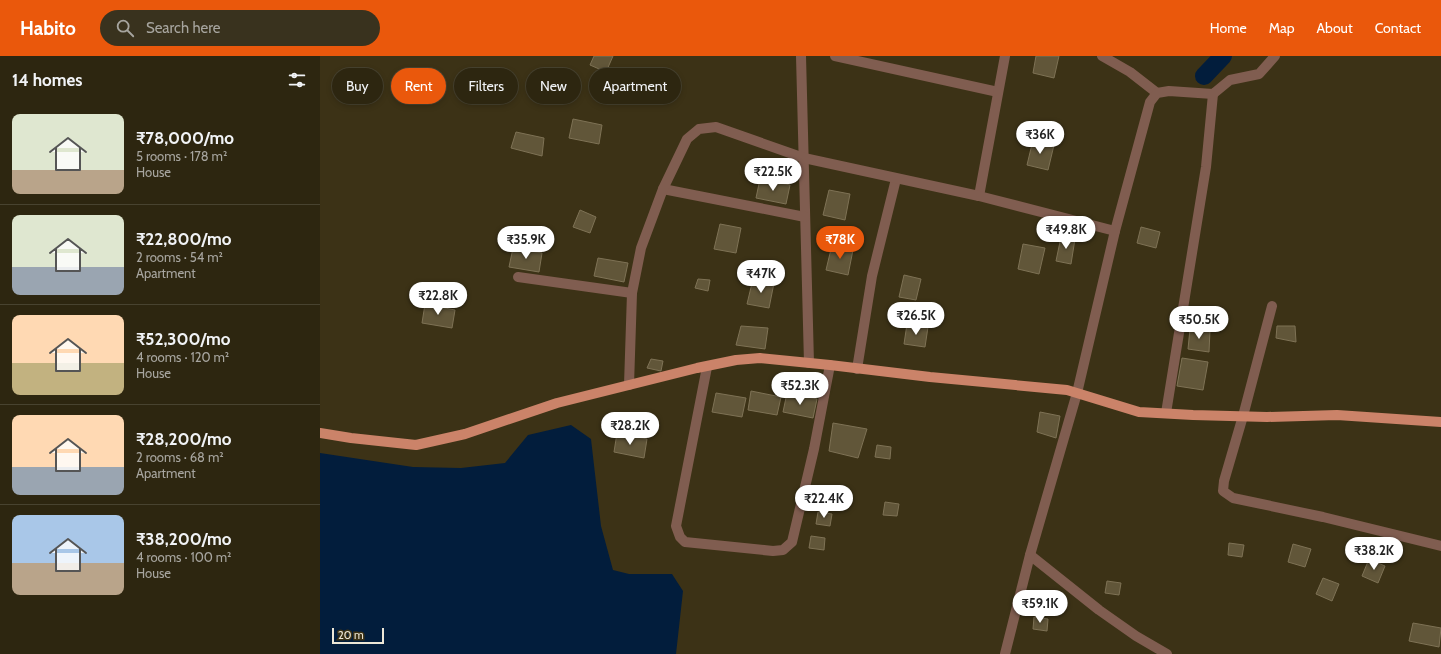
<!DOCTYPE html>
<html lang="en">
<head>
<meta charset="utf-8">
<style>
  :root { --surface:#2d2610; --page:#39321e; --text:#f1f3f6; --muted:#a7a59f; --line:#484330; --accent:#ea580c }
  body { margin:0; font-family:Cabin,sans-serif; background:var(--page); color:var(--text); height:100vh; display:flex; flex-direction:column; font-size:15px; white-space:nowrap }
  * { box-sizing:border-box; margin:0 }
  p { font-size:13px; color:var(--muted) }
  .icon { flex:none; width:22px; height:22px; fill:none; stroke:currentColor; stroke-width:2; stroke-linecap:round; stroke-linejoin:round }
  .map { position:relative; flex:1; overflow:hidden }
  .details { display:flex; flex-direction:column; background:var(--surface); width:320px }
  .details>* { flex:none }
  .guide { position:absolute; left:12px; top:12px; width:380px; height:36px; display:flex; gap:8px }
  .scale { position:absolute; left:12px; bottom:10px; width:52px; box-sizing:border-box; padding-left:4px; border:2px solid #ede7d7; border-top:0; font-size:11px; line-height:14px; white-space:nowrap; color:#ede7d7; -webkit-text-stroke:3px #3c3216; paint-order:stroke }
  .price { position:absolute; translate:-50% -34px; padding:0 9px; border-radius:14px; background:#fff; color:#222; font-size:13px; line-height:26px; filter:drop-shadow(0 1px 2px #0008) }
  .price::after { content:''; position:absolute; left:50%; top:24px; width:12px; height:9px; margin-left:-6px; background:inherit; clip-path:polygon(0 0,100% 0,50% 100%) }
  .price.on { background:var(--accent); color:#fff }
  ul { padding:0; list-style:none }
  li { display:flex; align-items:center; gap:12px; height:100px; padding:0 12px }
  li+li { border-top:1px solid var(--line) }
  li span { display:grid; place-items:center; flex:none; width:112px; height:80px; border-radius:8px; color:#555 }
  li>.icon { margin-inline-start:auto }
  span .icon { width:48px; height:48px; fill:#fffc; stroke-width:1 }
  li b { font-size:17px }
  h2 { display:flex; justify-content:space-between; align-items:center; height:48px; padding:0 12px; font-size:17px }
  .tag { padding:0 14px; border-radius:18px; background:var(--surface); box-shadow:0 2px 6px #0003,0 0 0 1px var(--line); font-size:14px; line-height:36px }
  .tag.on { background:var(--accent); color:#fff }
  header { display:flex; align-items:center; gap:24px; box-sizing:border-box; height:56px; padding:0 20px; background:var(--accent); color:#fff }
  header strong { font-size:19px }
  nav { display:flex; gap:22px; margin-inline-start:auto; font-size:14px }
  .search { width:280px; height:36px; background:var(--page); display:flex; align-items:center; gap:10px; box-sizing:border-box; padding:0 14px; border-radius:22px; color:var(--muted); font-size:15px }
  main { display:flex; flex:1; min-height:0 }
  .map>svg:first-child { display:block }
  .water { fill:#021d3c }
  .lines { fill:none; stroke-linecap:round; stroke-linejoin:round }
  .canal { stroke:#021d3c; stroke-width:18 }
  .building { fill:#615639; stroke:#7e7255 }
  .minor { stroke:#805d50; stroke-width:10 }
  .major { stroke:#cb8369; stroke-width:10 }
</style>
</head>
<body>
<header>
<strong>Habito</strong>
<div class="search"><svg class="icon" aria-label="search" viewBox="0 0 24 24"><circle cx="10" cy="10" r="6"/><path d="M15 15l6 6"/></svg>Search here</div>
<nav><a>Home</a><a>Map</a><a>About</a><a>Contact</a></nav>
</header>
<main>
<section class="details">
<h2>14 homes<svg class="icon" aria-label="filters" viewBox="0 0 24 24"><path d="M4 7h16M4 17h16"/><circle cx="9" cy="7" r="2"/><circle cx="15" cy="17" r="2"/></svg></h2>
<ul>
<li><span style="background:linear-gradient(#dfe7d0 70%,#b9a48a 0)"><svg class="icon" aria-label="home" viewBox="0 0 24 24"><path d="M3 11l9-7 9 7M6 9v11h12V9"/></svg></span><div><b>₹78,000/mo</b><p>5 rooms · 178 m²</p><p>House</p></div></li>
<li><span style="background:linear-gradient(#dfe7d0 65%,#9aa5b1 0)"><svg class="icon" aria-label="home" viewBox="0 0 24 24"><path d="M3 11l9-7 9 7M6 9v11h12V9"/></svg></span><div><b>₹22,800/mo</b><p>2 rooms · 54 m²</p><p>Apartment</p></div></li>
<li><span style="background:linear-gradient(#ffd9b3 60%,#c2b280 0)"><svg class="icon" aria-label="home" viewBox="0 0 24 24"><path d="M3 11l9-7 9 7M6 9v11h12V9"/></svg></span><div><b>₹52,300/mo</b><p>4 rooms · 120 m²</p><p>House</p></div></li>
<li><span style="background:linear-gradient(#ffd9b3 65%,#9aa5b1 0)"><svg class="icon" aria-label="home" viewBox="0 0 24 24"><path d="M3 11l9-7 9 7M6 9v11h12V9"/></svg></span><div><b>₹28,200/mo</b><p>2 rooms · 68 m²</p><p>Apartment</p></div></li>
<li><span style="background:linear-gradient(#a9c7e8 60%,#b9a48a 0)"><svg class="icon" aria-label="home" viewBox="0 0 24 24"><path d="M3 11l9-7 9 7M6 9v11h12V9"/></svg></span><div><b>₹38,200/mo</b><p>4 rooms · 100 m²</p><p>House</p></div></li>
</ul>
</section>
<div class="map">
<svg width="1121" height="598" viewBox="0 0 1121 598">
  <rect width="100%" height="100%" fill="#3c3216"/>
  <path class="water" d="M251,369L271,383L281,470L293,514L309,518H352L363,535L356,598H0V397L93,411L141,412L185,407L208,379Z"/>
  <g class="lines">
    <path class="canal" d="M884,20L903,0"/>
  </g>
  <g class="building">
    <path d="M274,0H293L286,16L270,9Z"/>
    <path d="M716,0H739L734,22L713,17Z"/>
    <path d="M253,63L282,69L279,88L249,82Z"/>
    <path d="M196,76L224,82L222,100L191,92Z"/>
    <path d="M713,84L734,89L728,114L707,109Z"/>
    <path d="M440,123L470,129L466,148L436,142Z"/>
    <path d="M509,134L530,138L525,164L503,159Z"/>
    <path d="M260,154L276,161L270,177L253,171Z"/>
    <path d="M400,168L421,172L416,197L394,193Z"/>
    <path d="M821,171L840,176L836,192L817,187Z"/>
    <path d="M741,181L755,183L751,208L736,205Z"/>
    <path d="M703,188L725,192L719,218L698,213Z"/>
    <path d="M512,189L533,194L528,219L506,214Z"/>
    <path d="M193,192L222,197L219,216L189,211Z"/>
    <path d="M278,202L308,207L304,226L274,220Z"/>
    <path d="M584,219L601,223L596,244L579,241Z"/>
    <path d="M378,223L390,224L388,235L375,232Z"/>
    <path d="M433,223L454,227L449,252L427,248Z"/>
    <path d="M105,248L135,254L132,272L102,267Z"/>
    <path d="M587,268L608,271L605,291L584,288Z"/>
    <path d="M421,270L448,272L445,293L416,289Z"/>
    <path d="M957,270H975L976,286L956,282Z"/>
    <path d="M870,273L890,274L889,296L868,293Z"/>
    <path d="M862,302L888,306L883,334L857,330Z"/>
    <path d="M331,303L343,305L341,315L327,312Z"/>
    <path d="M431,335L461,341L457,359L428,354Z"/>
    <path d="M396,337L426,342L422,361L392,356Z"/>
    <path d="M467,337L497,343L493,362L463,356Z"/>
    <path d="M720,356L740,360L736,382L717,376Z"/>
    <path d="M513,367L547,373L538,402L509,395Z"/>
    <path d="M297,377L327,383L324,402L294,396Z"/>
    <path d="M557,389L571,391L570,403L555,401Z"/>
    <path d="M565,446L579,448L577,460L563,459Z"/>
    <path d="M498,456L512,458L510,470L496,468Z"/>
    <path d="M491,480L505,482L504,494L489,492Z"/>
    <path d="M909,487L924,489L922,501L908,499Z"/>
    <path d="M973,488L991,493L985,511L968,506Z"/>
    <path d="M1049,503L1065,510L1058,527L1042,520Z"/>
    <path d="M1003,522L1019,528L1012,545L996,538Z"/>
    <path d="M787,525L801,527L799,539L785,537Z"/>
    <path d="M714,561L728,563L727,575L713,573Z"/>
    <path d="M1093,567L1121,572L1119,591L1089,585Z"/>
  </g>
  <g class="lines">
    <g class="minor">
      <path d="M481,0L489,307"/>
      <path d="M515,0L678,36"/>
      <path d="M782,0L810,16L837,37"/>
      <path d="M343,133L485,161"/>
      <path d="M659,140L685,0"/>
      <path d="M198,221L312,237"/>
      <path d="M952,250L923,360L904,425L903,435L913,442L1003,461L1121,490"/>
      <path d="M387,311L356,470L360,481L365,486L453,495L463,494L472,486L494,393L510,309"/>
      <path d="M537,313L552,220L576,123"/>
      <path d="M309,329L312,237L321,192L343,133L367,83L379,73L396,71L484,102L659,140L795,175"/>
      <path d="M846,357L886,111L893,38"/>
      <path d="M710,499L779,554L816,580L847,598"/>
      <path d="M685,598L710,499L757,337L795,175L830,46L837,37L849,35L893,38L910,24L939,18L955,0"/>
    </g>
    <path class="major" d="M0,377L31,382L96,389L145,378L237,347L377,312L416,304L440,302L510,309L610,321L747,334L819,356L873,359L947,361L1017,359L1121,366"/>
  </g>
</svg>
<div class="scale">20 m</div>
<b class="price" style="left:720px;top:99px">₹36K</b>
<b class="price" style="left:453px;top:136px">₹22.5K</b>
<b class="price" style="left:746px;top:194px">₹49.8K</b>
<b class="price" style="left:206px;top:204px">₹35.9K</b>
<b class="price on" style="left:520px;top:204px">₹78K</b>
<b class="price" style="left:441px;top:238px">₹47K</b>
<b class="price" style="left:118px;top:260px">₹22.8K</b>
<b class="price" style="left:596px;top:280px">₹26.5K</b>
<b class="price" style="left:879px;top:284px">₹50.5K</b>
<b class="price" style="left:480px;top:350px">₹52.3K</b>
<b class="price" style="left:310px;top:390px">₹28.2K</b>
<b class="price" style="left:504px;top:463px">₹22.4K</b>
<b class="price" style="left:1054px;top:515px">₹38.2K</b>
<b class="price" style="left:720px;top:568px">₹59.1K</b>
<div class="guide">
<a class="tag">Buy</a>
<a class="tag on">Rent</a>
<a class="tag">Filters</a>
<a class="tag">New</a>
<a class="tag">Apartment</a>
</div>
</div>
</main>
</body>
</html>
